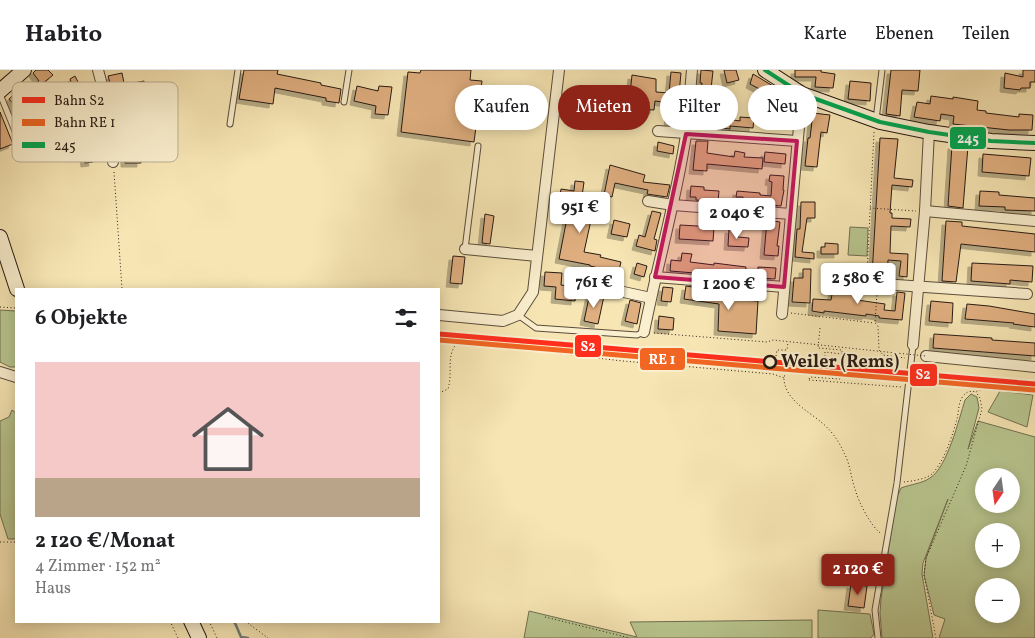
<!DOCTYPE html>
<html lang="de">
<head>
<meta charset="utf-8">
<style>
  :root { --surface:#fff; --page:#f2f2f2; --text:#202124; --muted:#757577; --line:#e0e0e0; --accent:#8f2418 }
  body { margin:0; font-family:Vollkorn,serif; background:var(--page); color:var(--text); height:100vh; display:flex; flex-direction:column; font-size:19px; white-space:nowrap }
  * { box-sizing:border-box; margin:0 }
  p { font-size:16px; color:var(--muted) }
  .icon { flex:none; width:28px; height:28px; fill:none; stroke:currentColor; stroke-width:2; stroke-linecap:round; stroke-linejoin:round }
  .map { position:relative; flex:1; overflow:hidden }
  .side { position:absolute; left:15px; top:218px; width:425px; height:335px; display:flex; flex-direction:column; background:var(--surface); border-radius:0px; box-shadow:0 2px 12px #0003 }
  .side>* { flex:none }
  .guide { position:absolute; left:455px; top:15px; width:475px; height:45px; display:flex; gap:10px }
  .needle { width:32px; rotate:193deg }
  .buttons { position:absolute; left:975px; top:398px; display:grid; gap:10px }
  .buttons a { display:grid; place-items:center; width:45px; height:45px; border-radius:50%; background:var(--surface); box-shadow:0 2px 12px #0003; font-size:25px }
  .price { position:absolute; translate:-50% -42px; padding:0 11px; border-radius:5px; background:#fff; color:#222; font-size:16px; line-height:32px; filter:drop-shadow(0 1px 2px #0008) }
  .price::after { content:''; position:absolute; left:50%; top:30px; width:15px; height:11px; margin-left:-8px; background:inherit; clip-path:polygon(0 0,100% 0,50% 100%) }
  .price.active { background:var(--accent); color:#fff }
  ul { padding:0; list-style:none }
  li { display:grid; align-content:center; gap:10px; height:265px; padding:0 20px }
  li+li { border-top:1px solid var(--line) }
  li span { display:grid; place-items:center; height:155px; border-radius:0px; color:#555 }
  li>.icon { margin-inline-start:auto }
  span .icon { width:90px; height:90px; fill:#fffc; stroke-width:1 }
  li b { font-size:21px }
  h2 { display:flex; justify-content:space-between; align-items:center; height:60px; padding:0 20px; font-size:21px }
  .pill { padding:0 18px; border-radius:22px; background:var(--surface); box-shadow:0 2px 12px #0003; font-size:18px; line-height:45px }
  .pill.active { background:var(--accent); color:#fff }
  header { display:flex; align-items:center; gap:30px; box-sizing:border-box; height:70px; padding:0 25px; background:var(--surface); border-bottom:1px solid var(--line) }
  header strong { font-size:24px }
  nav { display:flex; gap:28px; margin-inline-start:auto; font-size:18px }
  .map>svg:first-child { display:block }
  .green { fill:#b9c68f; stroke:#707052; fill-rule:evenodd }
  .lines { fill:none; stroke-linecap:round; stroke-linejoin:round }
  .stream { stroke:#6f7c75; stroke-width:2.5 }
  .building { fill:#e0af80; stroke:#271a14; filter:url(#shadow) }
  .lane-casing { stroke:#5b4d3c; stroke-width:7 }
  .street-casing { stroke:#5b4d3c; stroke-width:12 }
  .secondary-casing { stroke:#271a14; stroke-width:16 }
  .path { stroke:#271a14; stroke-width:1; stroke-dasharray:1 2.5; stroke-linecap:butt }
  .lane { stroke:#faefce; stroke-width:5 }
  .street { stroke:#faefce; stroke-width:10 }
  .secondary { stroke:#faefce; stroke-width:14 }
  .path-bridge { stroke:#271a14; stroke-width:1; stroke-dasharray:1 2.5; stroke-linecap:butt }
  .bus-1-casing { stroke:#faefce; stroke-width:8 }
  .bus-1 { stroke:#00a651; stroke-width:4 }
  .rail-1-casing { stroke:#faefce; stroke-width:9 }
  .rail-2-casing { stroke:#faefce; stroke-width:9 }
  .rail-1 { stroke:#ff2e1d; stroke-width:5 }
  .rail-2 { stroke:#f26522; stroke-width:5 }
  .marked { fill:#c2185b; fill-opacity:0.2; stroke:#c2185b; stroke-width:4; stroke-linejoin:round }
  .stop-dot { fill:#faefce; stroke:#271a14; stroke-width:2.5 }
  .labels { text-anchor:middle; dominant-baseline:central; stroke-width:4; stroke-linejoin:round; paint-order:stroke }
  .stop-label { font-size:18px; font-weight:bold; fill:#271a14; stroke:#faefce; text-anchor:start }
  .key { fill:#faefce; stroke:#bbaf96; stroke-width:1 }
  .key-label { font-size:14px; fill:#271a14 }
  .line-badge { stroke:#faefce; stroke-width:2 }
  .badge-label { font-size:14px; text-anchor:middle; font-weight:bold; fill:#fff }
</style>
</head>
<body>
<header>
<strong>Habito</strong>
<nav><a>Karte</a><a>Ebenen</a><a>Teilen</a></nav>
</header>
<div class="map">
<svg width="1035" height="568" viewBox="0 0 1035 568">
  <defs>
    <filter id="shadow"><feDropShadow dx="-4" dy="4" stdDeviation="0" flood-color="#0004"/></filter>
  </defs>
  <rect width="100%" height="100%" fill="#f7e6b4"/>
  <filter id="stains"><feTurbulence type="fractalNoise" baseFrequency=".004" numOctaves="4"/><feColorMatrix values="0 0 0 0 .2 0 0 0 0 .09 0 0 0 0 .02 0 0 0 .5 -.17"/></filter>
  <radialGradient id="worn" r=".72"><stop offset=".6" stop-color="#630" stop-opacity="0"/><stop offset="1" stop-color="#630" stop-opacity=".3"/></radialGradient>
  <g class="green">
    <path d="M850,157L868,158L867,186L848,185Z"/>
    <path d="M0,240L16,241V297H10L0,292Z"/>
    <path d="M1000,321L1033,325L1027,357L988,342Z"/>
    <path d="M971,324L977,327L979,338L968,379L978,351L1035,367V568H939L945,549L934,545L924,505L926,488L948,429L923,493L922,504L933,568H882L880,543L881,529L896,429L901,418C911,414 921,414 930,408C947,398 959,349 965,330ZM984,406H1011V434H984ZM984,461H1011V489H984ZM984,516H1011V544H984Z"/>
    <path d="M12,340L16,343V469H8L0,444V351L9,347Z"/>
    <path d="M818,540L870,544L874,564L871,568H818Z"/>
    <path d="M529,541L637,567L630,552L812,550V568H524Z"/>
  </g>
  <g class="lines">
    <path class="stream" d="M232,551L235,553L241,567L248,568"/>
  </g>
  <g class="building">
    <path d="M36,0H48L53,5L30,24L22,27L23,29L21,31L24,30L28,34L23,38L36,54L26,63L17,50L22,46L13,36L14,35L9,29L22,17L25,15L26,17L39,11L33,3Z"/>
    <path d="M244,0H278L277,4L321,13V15L341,19L339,33L326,31V28L275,18L273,34L239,29Z"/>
    <path d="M421,0H471L470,10L482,11L474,72L401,62L408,2L420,3Z"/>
    <path d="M701,0L713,1L708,46L740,51V47L754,48L753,58L730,56V59L697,55L702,13H700Z"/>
    <path d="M724,0H736L739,10L727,13Z"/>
    <path d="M795,0H821V2L835,4L833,18L815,17L816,7H795Z"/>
    <path d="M891,0H920L918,21L902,20L900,46L886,44Z"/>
    <path d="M1023,0H1035V12H1030V18H1021L1020,20L1004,18L1005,3L1023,7Z"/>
    <path d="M671,2L681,3L679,24H681L679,54L668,53L670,33L655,31L654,40L616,38L617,23L630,24L632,5L656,9V22L669,23Z"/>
    <path d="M122,3L124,13L111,16L108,6Z"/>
    <path d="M753,4L788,25L784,32L780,30L778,42L763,38L767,23L750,14Z"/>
    <path d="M75,6L80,16L74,19L72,14L86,55L93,92L85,93L83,76L81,77L71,34L61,39L58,35L42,43L37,33L72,14L70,9Z"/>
    <path d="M144,11L147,30L132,32L129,14Z"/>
    <path d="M850,11L871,13L870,31L848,29Z"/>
    <path d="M357,16L378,21L379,16L392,17L388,45L375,44L376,36L354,31Z"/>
    <path d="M931,26L953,29V27L978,31L977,40L986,41V43L1019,47V44L1033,45L1032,60H1009L953,54L954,46L941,44L940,51L914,47L917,32L930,34Z"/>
    <path d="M0,42L13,74L0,79Z"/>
    <path d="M813,43L830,45L827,63L821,62L817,97L805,96L808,68H810Z"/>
    <path d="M121,48L140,50L141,93H125L124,61H121Z"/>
    <path d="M880,68L898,69L894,108L913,110L912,117L892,115L890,143H892V148L911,149L910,157L891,156L890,183L908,184L907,207L899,206L901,191L888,190L887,207L872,206Z"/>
    <path d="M696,71H708L707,83L734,87L735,81L745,83L744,87L763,88L762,99L707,94V101L693,100Z"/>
    <path d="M658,72L674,76L673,84L657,81Z"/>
    <path d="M952,75L968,76L963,138L948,136Z"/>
    <path d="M765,82L786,84L785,94L764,92Z"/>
    <path d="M983,84L1031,88L1029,106L982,102Z"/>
    <path d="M610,95L645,105L643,112L670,115L667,127L647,124L648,120L615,113L612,127L604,125Z"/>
    <path d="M770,105L784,106L783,120H784L781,136L743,133V127H736L737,121L760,123V125L771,126L772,112L769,111Z"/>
    <path d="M575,111L584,112L579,148L591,150L584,182L601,185L600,187L621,192L618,204L602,201L603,199L590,196V195L559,189L569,138L558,137L561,119L574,121Z"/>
    <path d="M691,116L704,117V120L719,121L718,132L696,130V127H690Z"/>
    <path d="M980,121L999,122V125L1035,128V141L1005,140V137L979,136Z"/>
    <path d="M801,132H815V148H807L802,182L814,183V189L795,187L797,159H800Z"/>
    <path d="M652,141L661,143L654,169L657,170L655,181L636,176L639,165L645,167Z"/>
    <path d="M485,144L494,146L490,174L482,173Z"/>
    <path d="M614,150L630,154L627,167L611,164Z"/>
    <path d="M767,150L780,152L777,176H779L778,186L764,185Z"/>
    <path d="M946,151L962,152V156L1035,164V182L961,174L956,212L942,211Z"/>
    <path d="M680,155L714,157L713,171L679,169Z"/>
    <path d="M729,159L738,160V167L749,168L748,177L728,176Z"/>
    <path d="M825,173L838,174V184H821V177H825Z"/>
    <path d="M682,183L692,184L690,192L714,195V193L746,197L745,207L670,201L671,190L681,191Z"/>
    <path d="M453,186L465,187L462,214L450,213Z"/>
    <path d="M637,193L647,196L644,207L634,204Z"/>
    <path d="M972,193L1033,196L1032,212L1010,210V214L971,211Z"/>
    <path d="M758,197L776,198L775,209L758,208Z"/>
    <path d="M803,199H811L810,233L792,232L794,208H803Z"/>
    <path d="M545,202L562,203L561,215L576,217L575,231L555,229L556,217L544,216Z"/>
    <path d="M686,216L712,220L711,228L758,231L756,264L718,261L719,234L684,229Z"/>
    <path d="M663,217L673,218L671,232L661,231Z"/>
    <path d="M838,218L858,222L857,230L885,234L884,240L895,241L897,222L905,223L902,250L879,248V246L866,244V246L824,241V243L812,241L813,229L831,230L833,219L837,220Z"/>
    <path d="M590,223L604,226L598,254L584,251Z"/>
    <path d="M630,230L641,233L637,254L625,251Z"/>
    <path d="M931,231L953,233L952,253L929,251Z"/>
    <path d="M967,234L989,236L1035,244V257L1013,254L1014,253L965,249Z"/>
    <path d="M659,246L674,248L673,260L658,259Z"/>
    <path d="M934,264L992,268V270L1035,273V286L933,278Z"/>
    <path d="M851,514L867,516L864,538L848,536Z"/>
  </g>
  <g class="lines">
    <g class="lane-casing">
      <g id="lane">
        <path d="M0,24L19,71"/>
        <path d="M344,32L349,0"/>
        <path d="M876,50L882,0"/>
        <path d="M230,54L238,0"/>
        <path d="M465,179L478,76"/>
        <path d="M518,245L536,258L637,265L644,262"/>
        <path d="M878,568L875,540L897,413L913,275"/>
      </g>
    </g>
    <g class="street-casing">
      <g id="street">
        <path d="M98,0L109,41L113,92"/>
        <path d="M109,41L128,39L149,45"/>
        <path d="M658,61L797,71"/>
        <path d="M648,131L673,135L791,144"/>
        <path d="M925,141L1035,151"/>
        <path d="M465,179L537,186"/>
        <path d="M655,207L784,217"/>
        <path d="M867,213L1027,224"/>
        <path d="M596,216L651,228"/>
        <path d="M782,244L802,24"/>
        <path d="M439,245L503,251L518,245L533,222L559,0"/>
        <path d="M644,262C657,196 676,131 686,65C689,43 690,21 692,0"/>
        <path d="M913,275L925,141L929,62"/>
        <path d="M926,286L1035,297"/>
        <path d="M0,302L16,307"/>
      </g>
    </g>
    <g class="secondary-casing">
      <g id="secondary">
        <path d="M765,0L802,24L880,52L929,62L991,71L1035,73"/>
        <path d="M0,21L24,0"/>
        <path d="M0,167L17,219"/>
        <path d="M191,551L199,568"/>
      </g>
    </g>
    <g class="path">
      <path d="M114,102L122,219"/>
      <path d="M870,138L916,141"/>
      <path d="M867,203L874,62"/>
      <path d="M877,222L875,253L878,256L879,280L883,285L905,288"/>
      <path d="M0,237L16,238"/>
      <path d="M791,243L874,253"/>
      <path d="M820,258L818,278L842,280V284"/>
      <path d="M654,263L767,272L773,270L896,283"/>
      <path d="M776,286L777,280H787L788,272"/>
      <path d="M623,290L627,285L631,286V282"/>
      <path d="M825,290V282L842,284"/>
      <path d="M842,291V285"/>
      <path d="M787,295C786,300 784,306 784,310C786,330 808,341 821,352C831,360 839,371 844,383C850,393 851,408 855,419C858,431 872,459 882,464"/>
      <path d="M887,295V286"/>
      <path d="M876,303V308L902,310"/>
      <path d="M809,309L810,307L840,309V300"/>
      <path d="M809,310L901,317"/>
      <path d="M439,323L448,319C453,302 446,288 456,274L501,277L623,291L773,304L784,308"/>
      <path d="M904,412C913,411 927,409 933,403C945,389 952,367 957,349C959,341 958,330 965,324C968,321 972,321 976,322C985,314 1022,321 1035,322"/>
      <path d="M0,472H16"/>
      <path d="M545,547L630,568"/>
      <path d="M170,551L178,568"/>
      <path d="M209,551L217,568"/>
      <path d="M245,551L268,568"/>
      <path d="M936,568L924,505L926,488L966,396L982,339L980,328L976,322"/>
    </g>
    <use href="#lane" class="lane"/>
    <use href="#street" class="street"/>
    <use href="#secondary" class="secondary"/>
    <path class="path-bridge" d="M896,283L926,286"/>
    <g class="bus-1-casing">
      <path id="bus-1" d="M765,0L802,24L880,52L929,62L991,71L1035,73"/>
    </g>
    <use href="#bus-1" class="bus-1"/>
    <g class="rail-1-casing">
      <path id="rail-1" d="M439,264L1035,314"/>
    </g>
    <g class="rail-2-casing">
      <path id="rail-2" d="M439,270L1034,320"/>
    </g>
    <use href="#rail-1" class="rail-1"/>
    <use href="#rail-2" class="rail-2"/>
  </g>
  <path class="marked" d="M686,64L797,71L784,217L655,207Z"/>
  <circle class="stop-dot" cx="770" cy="292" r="6"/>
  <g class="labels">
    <g class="stop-label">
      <text x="781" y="292">Weiler (Rems)</text>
    </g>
  </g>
  <rect x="12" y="12" width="166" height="80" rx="8" class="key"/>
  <rect x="22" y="27" width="23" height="6" fill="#ff2e1d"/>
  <rect x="22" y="49" width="23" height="7" fill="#f26522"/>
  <rect x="22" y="72" width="23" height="6" fill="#00a651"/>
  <g class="key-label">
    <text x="54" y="35">Bahn S2</text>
    <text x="54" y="57">Bahn RE 1</text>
    <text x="54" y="80">245</text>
  </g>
  <g class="line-badge">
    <rect x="949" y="56" width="38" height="24" rx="5" fill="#00a651"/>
    <rect x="574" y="264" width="28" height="24" rx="5" fill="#ff2e1d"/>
    <rect x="639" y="277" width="47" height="24" rx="5" fill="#f26522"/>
    <rect x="909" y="293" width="29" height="24" rx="5" fill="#ff2e1d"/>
  </g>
  <g class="badge-label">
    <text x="968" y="73">245</text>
    <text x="588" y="281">S2</text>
    <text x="662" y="294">RE 1</text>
    <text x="923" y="309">S2</text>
  </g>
  <rect width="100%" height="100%" filter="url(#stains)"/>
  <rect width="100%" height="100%" fill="url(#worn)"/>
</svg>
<div class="buttons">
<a><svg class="needle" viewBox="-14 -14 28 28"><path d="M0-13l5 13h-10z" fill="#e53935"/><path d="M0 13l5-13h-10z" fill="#757577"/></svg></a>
<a>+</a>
<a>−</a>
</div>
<b class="price" style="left:580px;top:164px">951 €</b>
<b class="price" style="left:737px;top:170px">2 040 €</b>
<b class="price" style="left:858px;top:235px">2 580 €</b>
<b class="price" style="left:594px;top:239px">761 €</b>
<b class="price" style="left:729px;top:241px">1 200 €</b>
<b class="price active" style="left:858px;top:526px">2 120 €</b>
<div class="guide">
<a class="pill">Kaufen</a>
<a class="pill active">Mieten</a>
<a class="pill">Filter</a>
<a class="pill">Neu</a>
</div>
<section class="side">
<h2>6 Objekte<svg class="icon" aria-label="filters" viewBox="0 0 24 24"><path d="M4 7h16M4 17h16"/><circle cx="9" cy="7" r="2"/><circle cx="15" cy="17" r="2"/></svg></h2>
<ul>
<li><span style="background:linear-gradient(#f6c9c9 75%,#b9a48a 0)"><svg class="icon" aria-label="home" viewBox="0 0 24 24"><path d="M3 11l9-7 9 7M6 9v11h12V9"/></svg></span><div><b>2 120 €/Monat</b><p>4 Zimmer · 152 m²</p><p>Haus</p></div></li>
</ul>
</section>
</div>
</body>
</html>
